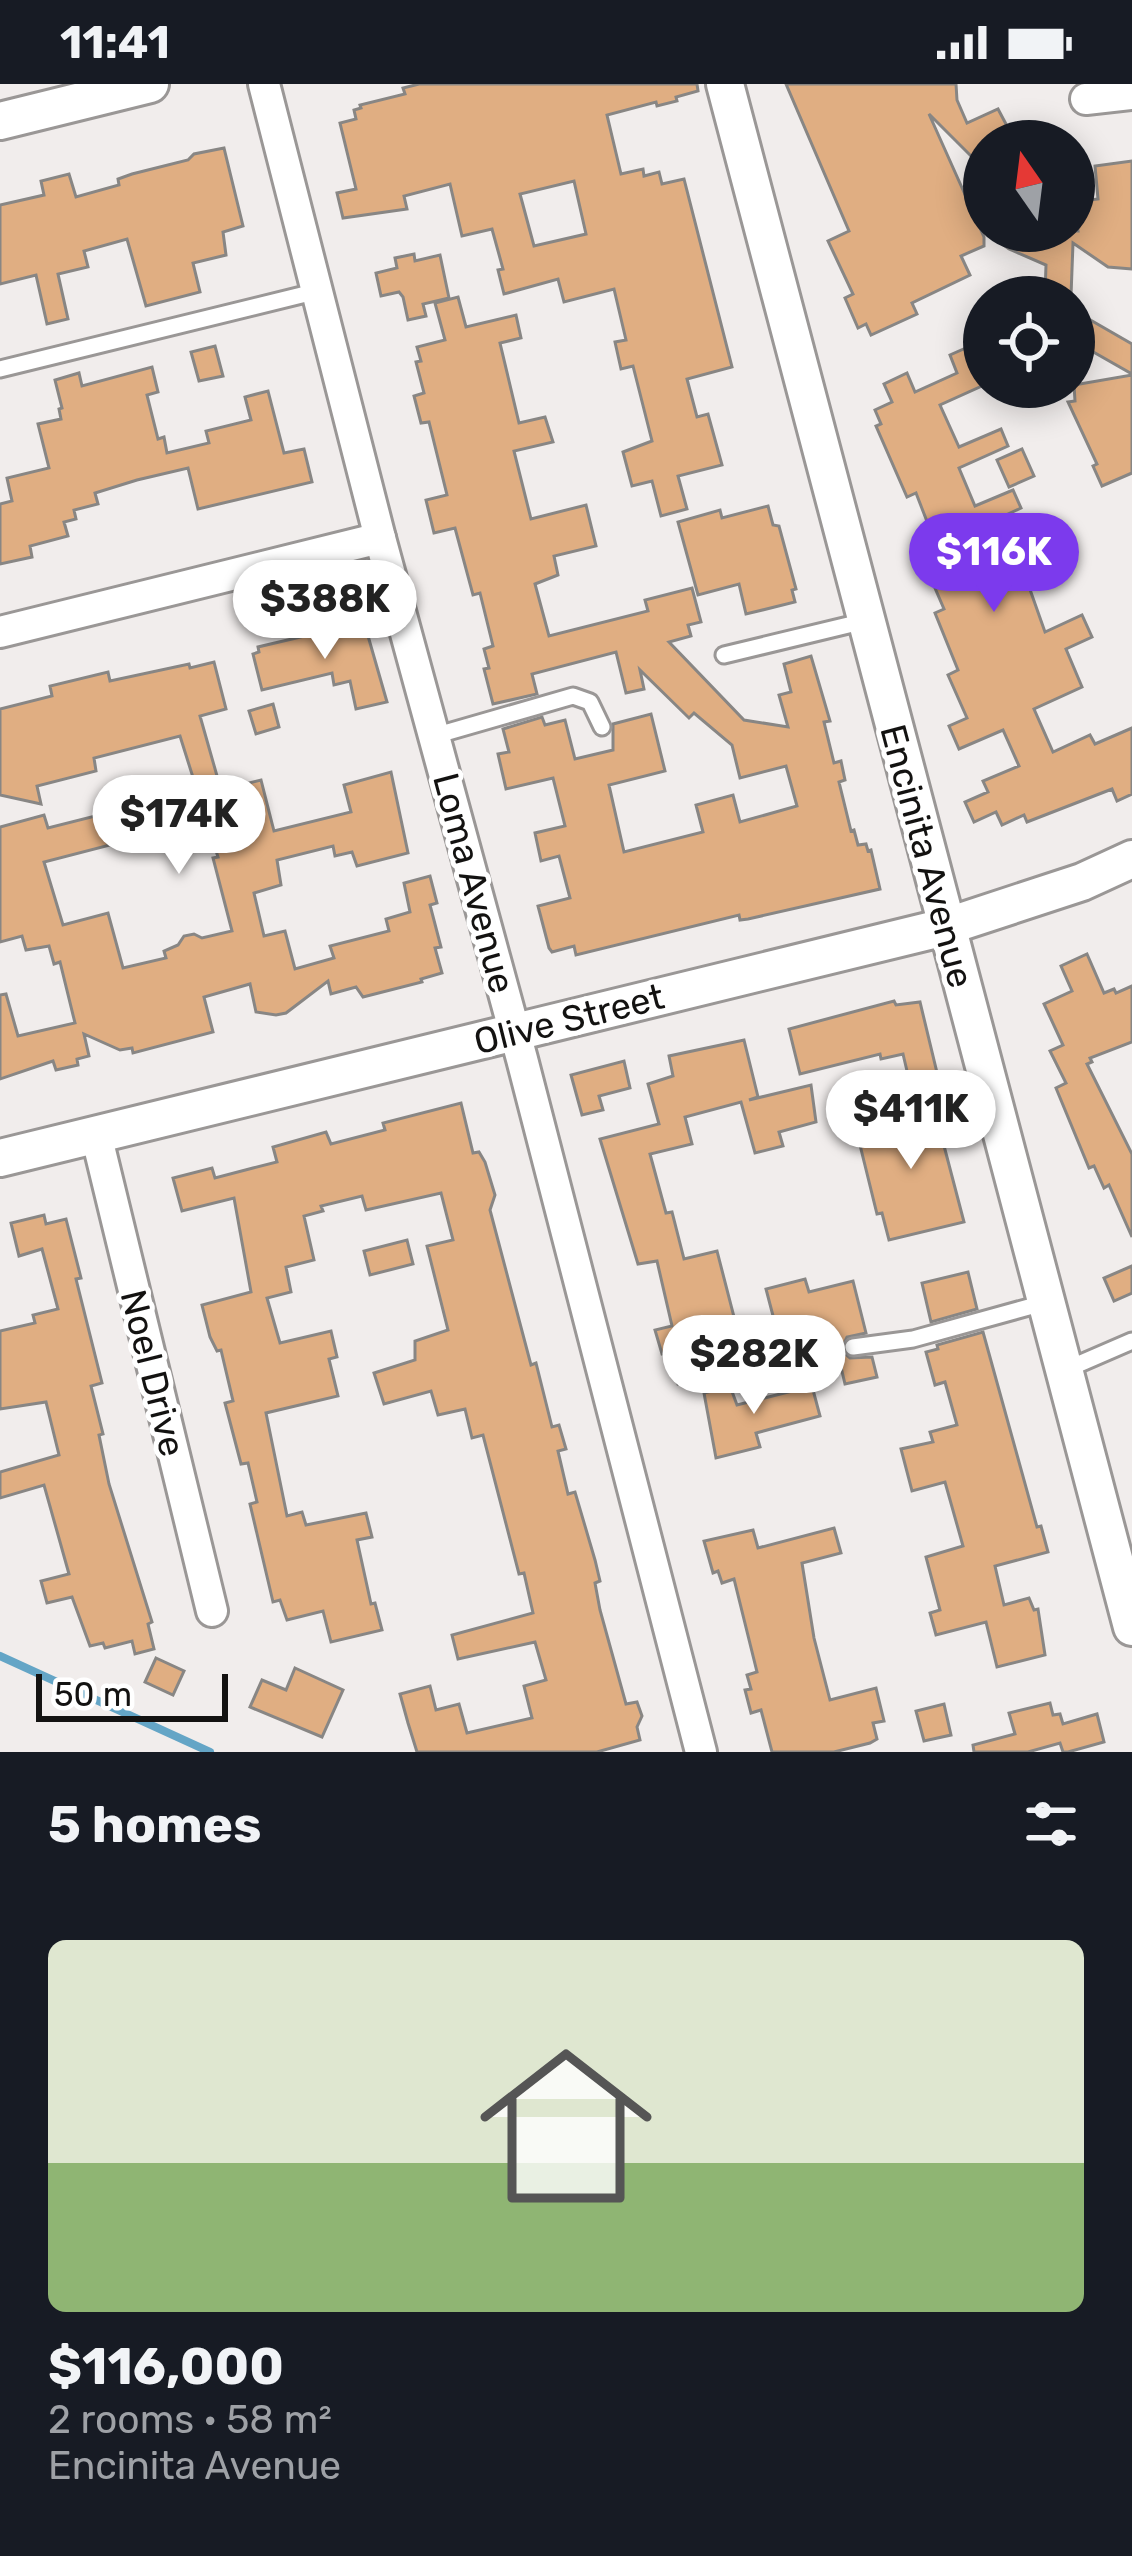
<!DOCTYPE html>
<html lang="en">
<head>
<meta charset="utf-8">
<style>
  :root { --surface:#171b24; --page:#20242c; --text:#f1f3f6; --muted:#9ea1a6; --line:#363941; --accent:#7c3aed }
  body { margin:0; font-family:Rubik,sans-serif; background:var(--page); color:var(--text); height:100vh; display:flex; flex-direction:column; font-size:45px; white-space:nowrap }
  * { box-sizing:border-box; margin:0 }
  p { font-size:39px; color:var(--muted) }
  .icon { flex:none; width:66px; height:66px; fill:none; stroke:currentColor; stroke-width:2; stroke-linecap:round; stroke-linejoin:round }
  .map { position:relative; height:1668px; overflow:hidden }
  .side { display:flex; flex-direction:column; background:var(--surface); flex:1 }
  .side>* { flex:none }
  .needle { width:78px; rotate:346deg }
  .tools { position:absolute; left:963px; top:36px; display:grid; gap:24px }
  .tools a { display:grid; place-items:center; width:132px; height:132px; border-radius:50%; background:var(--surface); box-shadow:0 6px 30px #0003; font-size:60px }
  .scale { position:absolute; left:36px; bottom:30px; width:192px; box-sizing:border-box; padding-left:12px; border:6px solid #131211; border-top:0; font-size:33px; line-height:42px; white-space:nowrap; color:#131211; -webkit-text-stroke:9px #fff; paint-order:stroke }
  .price { position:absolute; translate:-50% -102px; padding:0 27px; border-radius:42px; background:#fff; color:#222; font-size:39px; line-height:78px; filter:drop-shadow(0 3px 6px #0008) }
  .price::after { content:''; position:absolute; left:50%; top:72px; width:36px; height:27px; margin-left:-18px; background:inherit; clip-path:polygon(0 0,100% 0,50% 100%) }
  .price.active { background:var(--accent); color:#fff }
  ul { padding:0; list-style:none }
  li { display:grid; align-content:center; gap:24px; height:636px; padding:0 48px }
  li+li { border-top:3px solid var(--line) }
  li span { display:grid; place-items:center; height:372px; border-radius:18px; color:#555 }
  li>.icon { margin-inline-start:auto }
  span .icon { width:216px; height:216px; fill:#fffc; stroke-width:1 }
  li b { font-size:51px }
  h2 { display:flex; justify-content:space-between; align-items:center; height:144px; padding:0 48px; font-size:51px }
  .status { display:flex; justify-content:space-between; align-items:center; height:84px; padding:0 60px; background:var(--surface); direction:ltr }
  .status svg { height:33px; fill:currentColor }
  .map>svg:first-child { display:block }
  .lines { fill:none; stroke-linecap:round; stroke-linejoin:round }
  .stream { stroke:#64a5c6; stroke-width:8 }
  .building { fill:#e0ae82; stroke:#888684; stroke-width:3; fill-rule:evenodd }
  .service-casing { stroke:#9a9796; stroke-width:21 }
  .minor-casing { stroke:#9a9796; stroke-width:36 }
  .tertiary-casing { stroke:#9a9796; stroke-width:42 }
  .service { stroke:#fff; stroke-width:15 }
  .minor { stroke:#fff; stroke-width:30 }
  .tertiary { stroke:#fff; stroke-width:36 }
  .labels { text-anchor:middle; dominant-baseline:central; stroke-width:10; stroke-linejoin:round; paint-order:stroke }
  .street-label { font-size:36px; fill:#131211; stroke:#fff }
</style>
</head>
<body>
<div class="status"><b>11:41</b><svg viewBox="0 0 49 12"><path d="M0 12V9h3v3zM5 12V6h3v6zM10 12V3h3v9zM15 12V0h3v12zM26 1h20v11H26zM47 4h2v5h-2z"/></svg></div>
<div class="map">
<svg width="1132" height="1668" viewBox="0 0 1132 1668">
  <rect width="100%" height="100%" fill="#f1edec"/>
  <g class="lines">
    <path class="stream" d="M0,1572L210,1668"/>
  </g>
  <g class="building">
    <path d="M419,0H697L698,7L676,13L677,17L657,22L656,18L607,31L621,90L643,85L644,92L659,88L662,100L684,95L732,283L687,295L697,333L708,330L722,381L678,392L687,425L661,432L652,397L632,402L623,368L652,357L633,282L621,285L615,258L626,256L614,205L564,218L558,195L504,210L498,186L503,185L492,145L462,152L450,100L404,112L407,125L343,134L337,109L356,105L340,39L356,35L354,26L361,24L360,21L405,10L403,4ZM574,97L586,150L534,162L520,110Z"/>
    <path d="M786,0H956L957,16L967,39L998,25L1015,57H984V85L929,30L984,153V162L961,172L970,191L912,219L917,230L871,251L866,240L858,244L845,214L853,210L828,157L849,147Z"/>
    <path d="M224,64L243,142L223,148L226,171L193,179L200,208L146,222L127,155L84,167L88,183L58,190L68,235L47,240L36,191L0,200V121L44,111L41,97L69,90L76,113L119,101L118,95L132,90L188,76L194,70Z"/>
    <path d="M1132,77V185L1108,183L1073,159L1071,212L1045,211L1046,181L1009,165L984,147H1078L1074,118L1098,115L1095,82Z"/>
    <path d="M414,170L415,177L440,171L449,214L423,220L426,232L408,236L403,213L399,208L381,212L376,189L397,184L395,174Z"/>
    <path d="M458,213L466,243L516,231L521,254L500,259L519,339L545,333L553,358L514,367L531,435L586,421L596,462L554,472L558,491L535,500L549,552L648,527L645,516L692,504L701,538L688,541L691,552L669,558L744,636L788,643L779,611L791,608L784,580L811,572L830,637L824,638L834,679L841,677L845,696L839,698L851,747L854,746L858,761L866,760L868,767L871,766L880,805L748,835L740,836L739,831L576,871L574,862L552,868L549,864L538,822L570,814L559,772L541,777L535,749L565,742L553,694L506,705L498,670L509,668L503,645L542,633L545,641L565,636L575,675L613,666V640L651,630L665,687L609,701L624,768L703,748L696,721L733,711L740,738L797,722L786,682L740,694L732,661L694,629L689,634L640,586L644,605L626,609L616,568L532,590L537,610L493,620L484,585L489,584L484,565L493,562L480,509L473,511L455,444L434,449L426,416L447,411L429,338L421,339L414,312L424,309L416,278L421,277L417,263L445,256L435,219Z"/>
    <path d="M1080,230L1132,260V290L1074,257V242Z"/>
    <path d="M984,256V301L940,321L959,363L1001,345L1008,362L959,384L975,422L1013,406L1021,424L959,453L978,498L1022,483L1045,548L1082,531L1092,553L1066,565L1082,603L1034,625L1053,668L1090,651L1095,660L1132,644V710L1117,717L1112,705L1027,738L1024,731L1002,741L996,728L974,738L965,718L988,708L983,697L1019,682L1003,646L959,665L949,642L967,634L948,591L958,586L935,529L944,525L916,460L933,453L916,409L907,413L876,342L881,340L875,326L892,318L884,300L907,289L915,308L957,289L950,271Z"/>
    <path d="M215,262L223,292L199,297L191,268Z"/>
    <path d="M152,283L158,308L147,311L158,355L164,353L167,369L209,359L206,347L251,336L245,313L268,307L284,369L304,365L312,398L198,425L188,384L137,396L95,409L98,420L74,426L76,435L64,438L68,452L30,462L32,473L0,480V420L12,417L7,394L49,384L38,340L61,335L59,325L62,324L55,296L79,289L82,302Z"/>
    <path d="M1132,291V389L1102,402L1093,382L1097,380L1068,318L1075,317L1074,301Z"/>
    <path d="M1022,365L1034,392L1009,403L997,376Z"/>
    <path d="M768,422L773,441L779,442L796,505L792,506L795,518L746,530L739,500L698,511L678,438L720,426L722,434Z"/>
    <path d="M364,538L387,618L356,625L350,597L334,601L332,589L262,606L253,570L259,568L258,563Z"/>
    <path d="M214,578L226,625L200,632L221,706L261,696L274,747L351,728L344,701L391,688L408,769L357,782L352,768L335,772L333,762L277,776L281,801L254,809L264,852L285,847L295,885L334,874L330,862L389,847L386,835L410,828L404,799L430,792L437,819L430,821L441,863L435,864L442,889L421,895L422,898L363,913L356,903L331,910L328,897L286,929L276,931L256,928L250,900L204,913L213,948L133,969L132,964L120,966L84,950L89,972L77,975L78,981L56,986L53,977L0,995V911L6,910L18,952L75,939L60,878L54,880L49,862L26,866L22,852L0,858V743L44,731L48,744L107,729L114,760L44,778L63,841L108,829L123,884L166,874L164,867L178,861L184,852L194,850L202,854L232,847L213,774L218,773L180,652L94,674L96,687L37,702L41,720L0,711V625L52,612L50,602L108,588L110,597L189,580L190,584Z"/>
    <path d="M273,620L279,643L256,650L249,627Z"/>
    <path d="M1087,870L1104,909L1114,905L1116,909L1132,902V958L1090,974L1092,978L1087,980L1132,1070V1153L1109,1101L1104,1104L1094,1082L1089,1084L1056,1004L1066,999L1050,967L1063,961L1044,920L1072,907L1061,882Z"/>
    <path d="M894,917L896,921L920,918L939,997L911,1004L903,970L881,975L880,970L800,990L789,945Z"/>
    <path d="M744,956L758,1013L749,1016L811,1001L816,1038L779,1048L783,1062L755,1069L741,1018L685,1033L692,1060L650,1070L666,1129L672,1128L684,1175L717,1167L734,1233L699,1241L712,1290L678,1300L669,1268L662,1270L655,1246L672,1242L657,1177L638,1180L600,1055L659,1040L648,1000L673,992L669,972Z"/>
    <path d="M624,977L630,1004L599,1012L603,1026L582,1031L571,991Z"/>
    <path d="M932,1016L964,1138L889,1156L882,1129L877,1130L860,1061L881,1055L875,1030Z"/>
    <path d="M461,1019L473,1069L479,1068L485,1078L495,1111L490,1126L531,1281L536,1279L552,1343L559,1341L566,1365L558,1367L568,1410L575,1408L595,1476L600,1497L595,1499L600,1526L626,1620L637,1618L642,1632L637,1643L640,1656L597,1668H417L408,1639L400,1610L430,1602L436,1626L459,1620L467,1649L532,1634L524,1602L546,1596L535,1558L458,1575L452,1551L533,1529L524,1489L519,1490L483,1351L472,1354L465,1325L438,1331L431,1307L384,1320L374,1289L415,1276V1257L448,1246L427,1162L453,1156L441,1109L366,1126L362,1112L321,1122L323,1127L304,1132L314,1176L286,1183L291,1208L267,1214L280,1259L331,1247L337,1273L329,1275L338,1312L266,1329L287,1432L302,1428L306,1441L366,1429L372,1453L357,1456L371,1520L375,1519L382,1546L331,1558L323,1527L287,1536L280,1516L273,1518L250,1420L257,1418L248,1379L241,1380L225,1319L233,1317L221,1266L217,1267L210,1253L202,1221L251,1208L234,1114L182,1127L173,1094L212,1084L215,1094L253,1084L277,1078L273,1063L326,1048L331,1060L385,1046L383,1039Z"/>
    <path d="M44,1131L46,1140L66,1135L81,1194L76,1195L102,1299L91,1302L103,1350L99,1351L109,1400L152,1538L148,1540L154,1565L135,1570L132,1557L105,1564L103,1559L90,1562L72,1513L47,1519L41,1497L69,1490L44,1401L0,1414V1388L59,1371L46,1318L0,1325V1247L35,1239L33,1231L58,1225L42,1165L19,1172L11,1139Z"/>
    <path d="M407,1156L413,1180L370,1191L364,1167Z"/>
    <path d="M1132,1182V1209L1114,1217L1104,1194Z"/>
    <path d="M968,1188L977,1225L931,1238L922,1199Z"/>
    <path d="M805,1195L809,1208L853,1197L866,1249L847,1253L841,1266L850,1274L872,1273L877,1293L845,1300L832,1245L825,1247L823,1239L778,1251L766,1205Z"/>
    <path d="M983,1248L1037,1443L1041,1442L1048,1468L995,1482L1004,1521L1029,1514L1034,1526L1038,1525L1045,1571L997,1583L986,1538L936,1551L930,1529L940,1526L926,1473L963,1462L945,1398L912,1407L901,1365L933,1358L930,1348L957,1341L945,1298L935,1301L926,1268L938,1265L937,1261Z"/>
    <path d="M730,1302L737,1321L812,1302L820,1332L756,1349L760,1363L716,1374L704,1309Z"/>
    <path d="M834,1444L841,1469L802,1479L814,1554L830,1616L876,1604L884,1637L873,1639L877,1655L870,1659L834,1668H772L761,1626L751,1629L745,1606L751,1605L747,1591L757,1588L734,1495L722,1499L718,1487L713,1489L704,1457L753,1446L758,1464Z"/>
    <path d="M156,1574L184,1587L173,1611L145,1598Z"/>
    <path d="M295,1584L343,1606L322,1653L250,1623L262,1596L286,1606Z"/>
    <path d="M1050,1619L1053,1631L1060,1630L1063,1640L1097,1630L1104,1658L1068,1668H1063L1060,1659L1028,1668H974L973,1661L1015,1650L1009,1629Z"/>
    <path d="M944,1620L951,1651L924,1657L916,1627Z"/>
  </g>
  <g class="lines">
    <g class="service-casing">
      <g id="service">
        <path d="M0,285L318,207"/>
        <path d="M724,571L865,537"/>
        <path d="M434,652L573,612L590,618L602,643"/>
        <path d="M853,1263L913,1255L1047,1218"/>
        <path d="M1065,1286L1132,1257"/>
      </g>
    </g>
    <g class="minor-casing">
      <g id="minor">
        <path d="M264,0L380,454L522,975L701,1668"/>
        <path d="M1086,15L1132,10"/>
        <path d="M0,548L380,454"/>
        <path d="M96,1050L212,1527"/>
      </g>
    </g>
    <g class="tertiary-casing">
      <g id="tertiary">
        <path d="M725,0L1132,1543"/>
        <path d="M0,37L150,0"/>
        <path d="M0,1074L945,843L1082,798L1132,775"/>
      </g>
    </g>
    <use href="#service" class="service"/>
    <use href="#minor" class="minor"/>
    <use href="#tertiary" class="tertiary"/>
  </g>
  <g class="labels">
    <g class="street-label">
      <text transform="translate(927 772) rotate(75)">Encinita Avenue</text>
      <text transform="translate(474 799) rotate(75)">Loma Avenue</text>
      <text transform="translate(569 935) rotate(-14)">Olive Street</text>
      <text transform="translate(153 1289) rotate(76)">Noel Drive</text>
    </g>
  </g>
</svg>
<div class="tools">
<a><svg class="needle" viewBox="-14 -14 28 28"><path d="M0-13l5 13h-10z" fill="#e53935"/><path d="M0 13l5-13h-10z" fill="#9ea1a6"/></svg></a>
<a><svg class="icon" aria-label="locate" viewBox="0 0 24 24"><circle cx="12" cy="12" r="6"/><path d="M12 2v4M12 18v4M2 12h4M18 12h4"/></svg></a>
</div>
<div class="scale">50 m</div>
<b class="price active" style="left:994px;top:531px">$116K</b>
<b class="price" style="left:325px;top:578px">$388K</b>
<b class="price" style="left:179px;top:793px">$174K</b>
<b class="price" style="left:911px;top:1088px">$411K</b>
<b class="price" style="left:754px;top:1333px">$282K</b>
</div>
<section class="side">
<h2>5 homes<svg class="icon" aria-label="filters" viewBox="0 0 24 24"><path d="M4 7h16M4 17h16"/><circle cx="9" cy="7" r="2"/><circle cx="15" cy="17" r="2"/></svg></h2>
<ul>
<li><span style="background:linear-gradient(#dfe7d0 60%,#8fb573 0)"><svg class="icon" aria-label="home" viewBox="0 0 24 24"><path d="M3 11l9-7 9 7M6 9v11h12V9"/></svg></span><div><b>$116,000</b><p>2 rooms · 58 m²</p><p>Encinita Avenue</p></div></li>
</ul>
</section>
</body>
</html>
